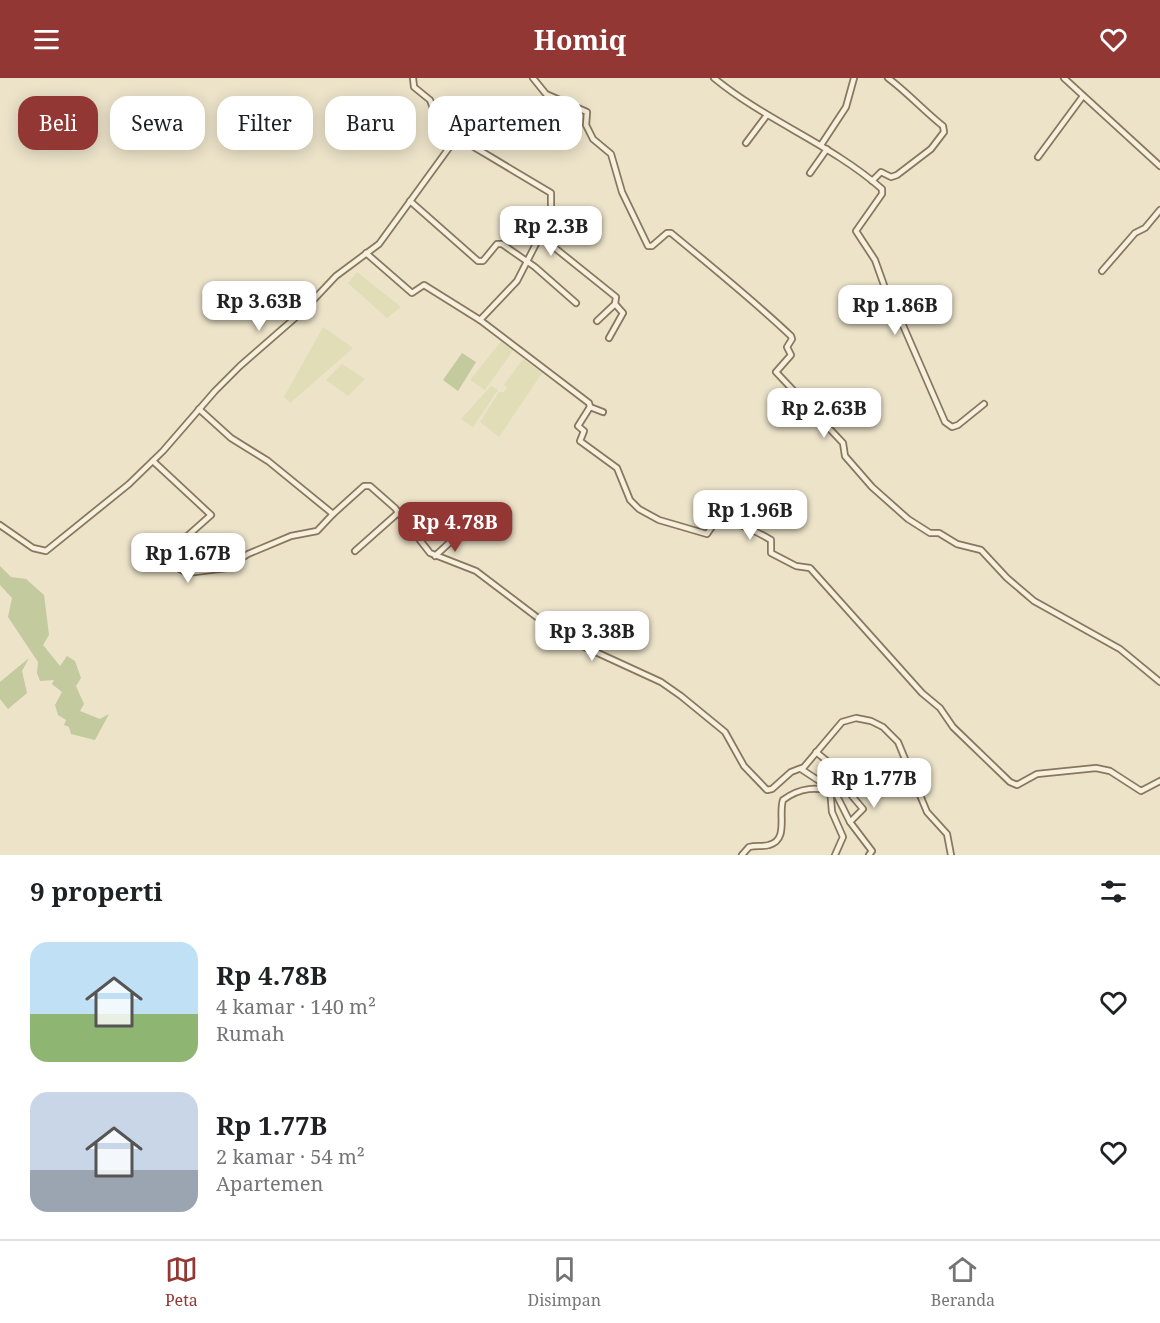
<!DOCTYPE html>
<html lang="id">
<head>
<meta charset="utf-8">
<style>
  :root { --surface:#fff; --page:#f6f6f6; --text:#202124; --muted:#757577; --line:#e0e0e0; --accent:#923733 }
  body { margin:0; font-family:"Noto Serif",serif; background:var(--page); color:var(--text); height:100vh; display:flex; flex-direction:column; font-size:22px; white-space:nowrap }
  * { box-sizing:border-box; margin:0 }
  p { font-size:20px; color:var(--muted) }
  .icon { flex:none; width:33px; height:33px; fill:none; stroke:currentColor; stroke-width:2; stroke-linecap:round; stroke-linejoin:round }
  .map { position:relative; height:777px; overflow:hidden }
  .sheet { display:flex; flex-direction:column; background:var(--surface); flex:1 }
  .sheet>* { flex:none }
  .hud { position:absolute; left:18px; top:18px; width:600px; height:54px; display:flex; gap:12px }
  .price { position:absolute; translate:-50% -51px; padding:0 14px; border-radius:12px; background:#fff; color:#222; font-size:20px; line-height:39px; filter:drop-shadow(0 2px 3px #0008) }
  .price::after { content:''; position:absolute; left:50%; top:36px; width:18px; height:14px; margin-left:-9px; background:inherit; clip-path:polygon(0 0,100% 0,50% 100%) }
  .price.current { background:var(--accent); color:#fff }
  ul { padding:0; list-style:none }
  li { display:flex; align-items:center; gap:18px; height:150px; padding:0 30px }
  li span { display:grid; place-items:center; flex:none; width:168px; height:120px; border-radius:18px; color:#555 }
  li>.icon { margin-inline-start:auto }
  span .icon { width:72px; height:72px; fill:#fffc; stroke-width:1 }
  li b { font-size:26px }
  h2 { display:flex; justify-content:space-between; align-items:center; height:72px; padding:0 30px; font-size:26px }
  .pill { padding:0 21px; border-radius:18px; background:var(--surface); box-shadow:0 3px 15px #0003; font-size:21px; line-height:54px }
  .pill.current { background:var(--accent); color:#fff }
  header { display:flex; justify-content:space-between; align-items:center; height:78px; padding:0 30px; background:var(--accent); color:#fff; font-size:27px; font-weight:700 }
  .dock { display:flex; justify-content:space-around; align-items:center; height:84px; border-top:2px solid var(--line); background:var(--surface); font-size:16px; color:var(--muted) }
  .dock a { display:grid; justify-items:center; gap:3px }
  .dock .current { color:var(--accent) }
  .map>svg:first-child { display:block }
  .farmland { fill:#e1ddb7 }
  .green { fill:#c2ca9e }
  .lines { fill:none; stroke-linecap:round; stroke-linejoin:round }
  .street-casing { stroke:#87775f; stroke-width:8 }
  .street { stroke:#f7f0dc; stroke-width:4.5 }
</style>
</head>
<body>
<header><svg class="icon" aria-label="menu" viewBox="0 0 24 24"><path d="M4 6h16M4 12h16M4 18h16"/></svg>Homiq<svg class="icon" aria-label="heart" viewBox="0 0 24 24"><path d="M12 20l-8-8c-3-5 5-10 8-4 3-6 11-1 8 4z"/></svg></header>
<div class="map">
<svg width="1160" height="777" viewBox="0 0 1160 777">
  <rect width="100%" height="100%" fill="#ece3c9"/>
  <g class="farmland">
    <path d="M357,194L401,229L387,240L348,205Z"/>
    <path d="M323,249L353,270L290,325L284,319Z"/>
    <path d="M502,262L514,271L485,312L470,302Z"/>
    <path d="M523,281L542,295L499,359L480,344L499,314H504L507,310L504,307Z"/>
    <path d="M342,286L365,301L348,318L326,302Z"/>
    <path d="M491,308L498,312L473,349L461,341Z"/>
  </g>
  <g class="green">
    <path d="M462,275L476,284L458,313L443,302Z"/>
    <path d="M0,488L11,499L26,501L44,517L49,557L43,567L60,588L67,578L75,583L81,600L76,608L84,626L80,633L100,641L109,636L95,662L71,656L69,649L64,647L66,642L58,637L55,627L62,614L52,606L54,602L40,603L37,595L38,584L8,539L12,520L0,507Z"/>
    <path d="M29,580L22,593L27,615L8,631L0,621V604Z"/>
  </g>
  <g class="lines">
    <g class="street-casing">
      <g id="street">
        <path d="M533,0L546,16L587,34L586,47L593,61L611,76L622,114L648,168H652L667,155H671C712,189 752,221 791,258L792,261L787,269L791,277L776,294L843,365L845,378L872,409L908,441L930,455H939L957,466L981,472L1007,500L1034,523L1120,571L1160,604"/>
        <path d="M714,0C766,43 831,66 882,111V116L856,153L875,182L890,224L902,245L945,344L952,349L958,347L984,326"/>
        <path d="M1064,0L1160,88"/>
        <path d="M454,63L469,66L551,115V146L546,161"/>
        <path d="M746,65L767,37"/>
        <path d="M821,67L846,29L854,0"/>
        <path d="M1038,79L1083,18"/>
        <path d="M810,95L827,71"/>
        <path d="M872,103L881,94L891,99L897,97L931,71L944,54L943,48C923,32 908,15 888,0"/>
        <path d="M410,123L478,183H483L497,166H502L535,189L576,225"/>
        <path d="M366,175L412,215L424,207L480,242L589,325L590,329L578,348L584,353L580,363L617,390L630,422L639,431L659,442L707,456L718,440C737,445 753,451 771,462V475L796,488L810,490L922,615L940,630L953,649L1010,704L1017,707L1037,696L1096,690L1110,693L1141,713L1160,703"/>
        <path d="M1102,193L1135,155L1145,150L1160,132"/>
        <path d="M480,242L517,203L540,158L616,219L615,226L623,235L609,260"/>
        <path d="M597,243L615,226"/>
        <path d="M590,329L603,334"/>
        <path d="M199,331L231,360L268,383L333,436L364,408H370L395,430L430,475L476,493L563,559L661,604L681,618L725,654L744,688L767,712L772,711L791,694L804,689L842,644L856,640L871,643L883,649L898,664L927,734L947,756L951,777"/>
        <path d="M153,383L211,437L166,477L174,488L187,495L227,490L248,476L291,458L317,453L333,436"/>
        <path d="M0,447L33,470L46,473L129,406L163,373L215,313L240,288L303,233L336,198L379,166L454,63L439,46L430,22L414,9L413,0"/>
        <path d="M355,473L399,434"/>
        <path d="M435,478L460,455"/>
        <path d="M816,674L854,705"/>
        <path d="M801,691L830,710L832,734L843,759L835,777"/>
        <path d="M850,744L863,731L852,718"/>
        <path d="M742,777L749,769C756,767 762,769 769,767C789,762 778,736 783,722C799,710 818,707 836,716L850,744L872,773L869,777"/>
      </g>
    </g>
    <use href="#street" class="street"/>
  </g>
</svg>
<b class="price" style="left:551px;top:179px">Rp 2.3B</b>
<b class="price" style="left:259px;top:254px">Rp 3.63B</b>
<b class="price" style="left:895px;top:258px">Rp 1.86B</b>
<b class="price" style="left:824px;top:361px">Rp 2.63B</b>
<b class="price" style="left:750px;top:463px">Rp 1.96B</b>
<b class="price current" style="left:455px;top:475px">Rp 4.78B</b>
<b class="price" style="left:188px;top:506px">Rp 1.67B</b>
<b class="price" style="left:592px;top:584px">Rp 3.38B</b>
<b class="price" style="left:874px;top:731px">Rp 1.77B</b>
<div class="hud">
<a class="pill current">Beli</a>
<a class="pill">Sewa</a>
<a class="pill">Filter</a>
<a class="pill">Baru</a>
<a class="pill">Apartemen</a>
</div>
</div>
<section class="sheet">
<h2>9 properti<svg class="icon" aria-label="filters" viewBox="0 0 24 24"><path d="M4 7h16M4 17h16"/><circle cx="9" cy="7" r="2"/><circle cx="15" cy="17" r="2"/></svg></h2>
<ul>
<li><span style="background:linear-gradient(#bfe0f5 60%,#8fb573 0)"><svg class="icon" aria-label="home" viewBox="0 0 24 24"><path d="M3 11l9-7 9 7M6 9v11h12V9"/></svg></span><div><b>Rp 4.78B</b><p>4 kamar · 140 m²</p><p>Rumah</p></div><svg class="icon" aria-label="heart" viewBox="0 0 24 24"><path d="M12 20l-8-8c-3-5 5-10 8-4 3-6 11-1 8 4z"/></svg></li>
<li><span style="background:linear-gradient(#c9d6e8 65%,#9aa5b1 0)"><svg class="icon" aria-label="home" viewBox="0 0 24 24"><path d="M3 11l9-7 9 7M6 9v11h12V9"/></svg></span><div><b>Rp 1.77B</b><p>2 kamar · 54 m²</p><p>Apartemen</p></div><svg class="icon" aria-label="heart" viewBox="0 0 24 24"><path d="M12 20l-8-8c-3-5 5-10 8-4 3-6 11-1 8 4z"/></svg></li>
</ul>
</section>
<nav class="dock">
<a class="current"><svg class="icon" aria-label="map" viewBox="0 0 24 24"><path d="M3 6l6-2 6 2 6-2v14l-6 2-6-2-6 2zM9 4v14M15 6v14"/></svg>Peta</a>
<a><svg class="icon" aria-label="saved" viewBox="0 0 24 24"><path d="M7 4h10v16l-5-4-5 4z"/></svg>Disimpan</a>
<a><svg class="icon" aria-label="home" viewBox="0 0 24 24"><path d="M3 11l9-7 9 7M6 9v11h12V9"/></svg>Beranda</a>
</nav>
</body>
</html>
